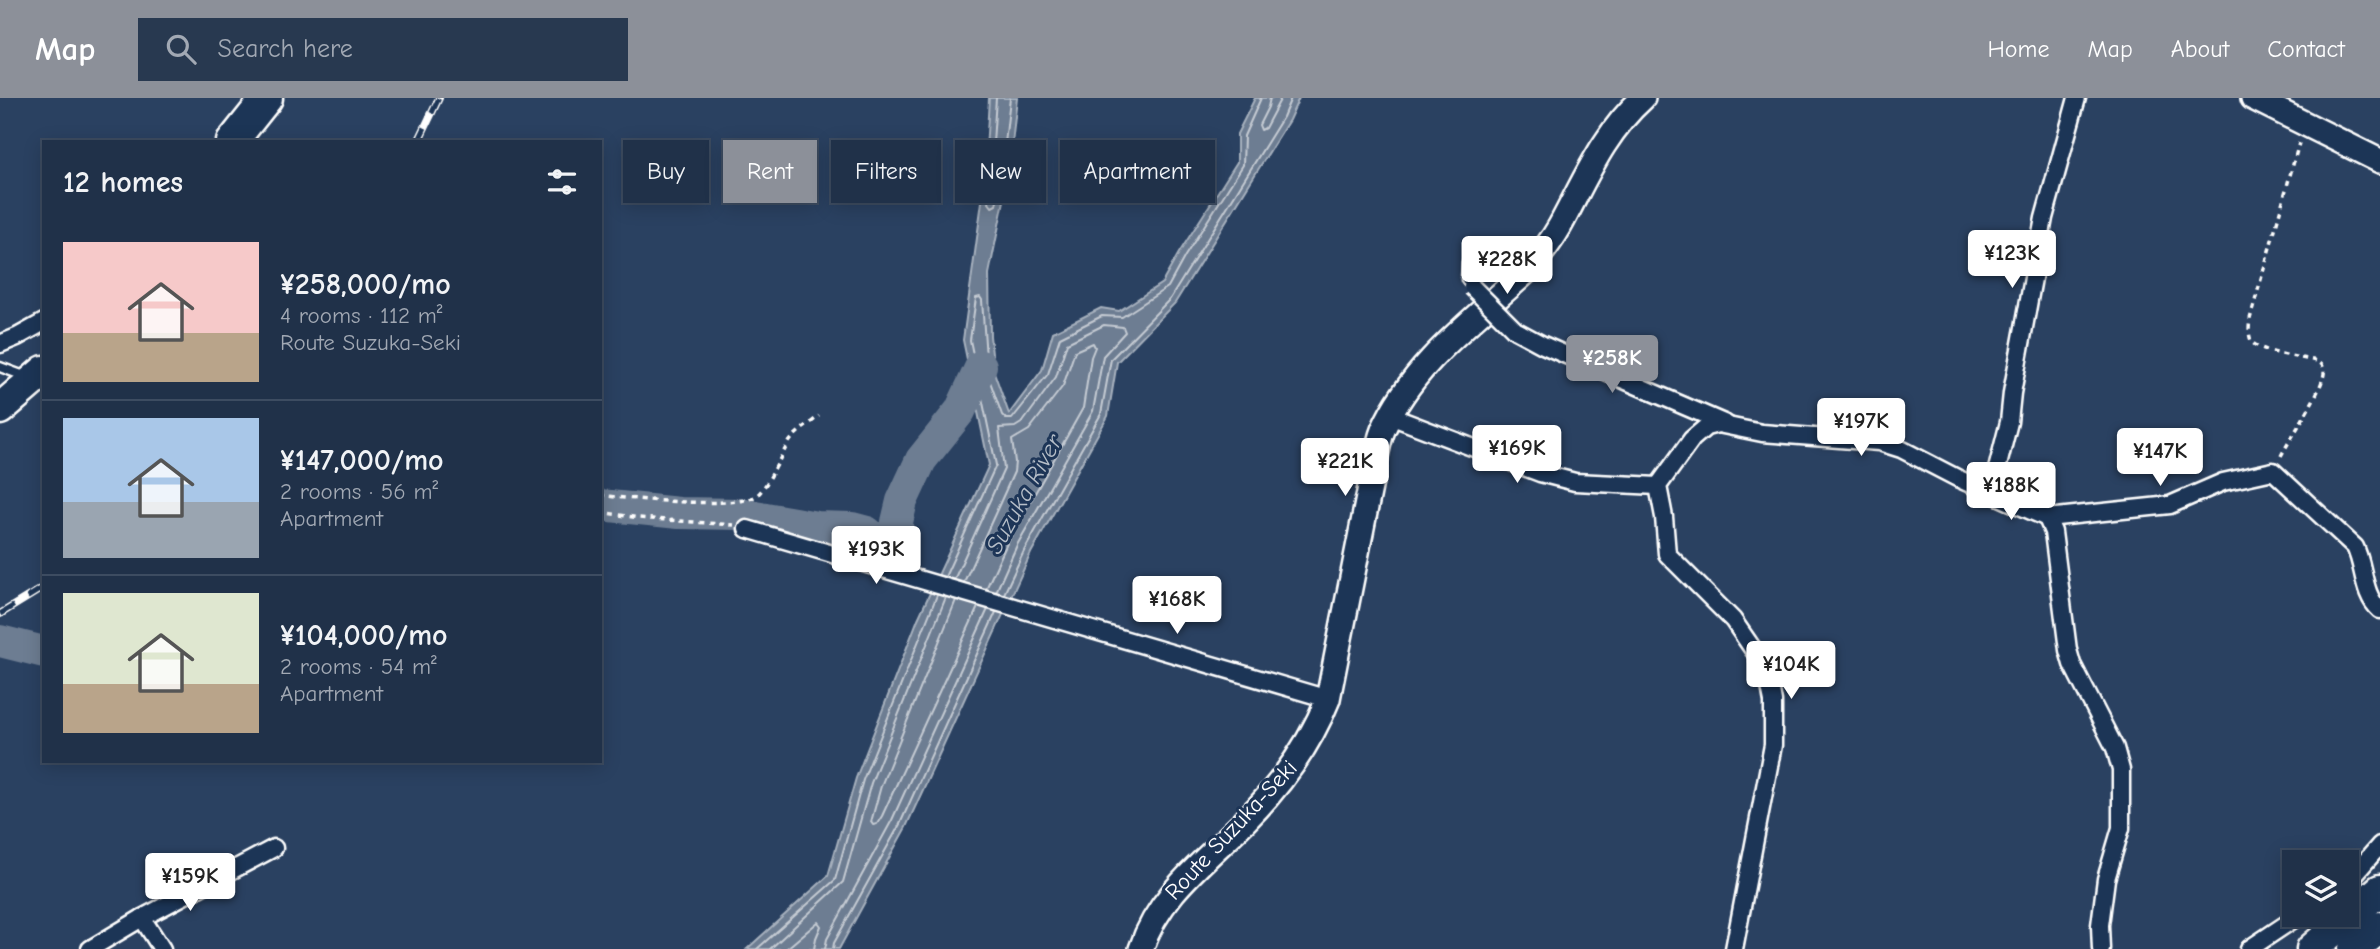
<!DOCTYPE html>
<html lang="en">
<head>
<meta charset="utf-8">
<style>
  :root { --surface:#203149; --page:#283950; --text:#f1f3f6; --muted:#a2a9b4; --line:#3d4c61; --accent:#8c9099 }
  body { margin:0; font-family:"Comic Neue",sans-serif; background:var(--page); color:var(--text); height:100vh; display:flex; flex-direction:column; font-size:26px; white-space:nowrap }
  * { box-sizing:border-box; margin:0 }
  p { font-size:23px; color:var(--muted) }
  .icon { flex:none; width:38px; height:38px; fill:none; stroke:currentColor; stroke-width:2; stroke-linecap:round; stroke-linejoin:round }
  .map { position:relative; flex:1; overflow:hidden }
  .panel { position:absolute; left:42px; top:42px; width:560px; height:623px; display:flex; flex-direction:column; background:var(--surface); border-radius:0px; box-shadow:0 4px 18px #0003,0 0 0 2px var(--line) }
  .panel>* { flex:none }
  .top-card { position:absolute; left:623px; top:42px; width:665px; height:63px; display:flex; gap:14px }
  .controls { position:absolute; left:2282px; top:752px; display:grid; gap:14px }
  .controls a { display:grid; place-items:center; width:77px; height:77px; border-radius:0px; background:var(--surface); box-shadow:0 4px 18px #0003,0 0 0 2px var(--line); font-size:35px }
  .price { position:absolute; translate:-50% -60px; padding:0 16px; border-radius:7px; background:#fff; color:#222; font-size:23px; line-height:46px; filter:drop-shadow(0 2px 4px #0008) }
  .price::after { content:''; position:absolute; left:50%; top:42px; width:21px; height:16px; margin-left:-10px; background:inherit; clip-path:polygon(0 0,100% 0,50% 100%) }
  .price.current { background:var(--accent); color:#fff }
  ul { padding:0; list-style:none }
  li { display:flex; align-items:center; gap:21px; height:175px; padding:0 21px }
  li+li { border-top:2px solid var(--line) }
  li span { display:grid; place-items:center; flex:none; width:196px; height:140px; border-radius:0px; color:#555 }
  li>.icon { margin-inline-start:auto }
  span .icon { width:84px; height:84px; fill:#fffc; stroke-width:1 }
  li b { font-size:30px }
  h2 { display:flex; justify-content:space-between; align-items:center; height:84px; padding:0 21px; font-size:30px }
  .pill { padding:0 24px; border-radius:0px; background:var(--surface); box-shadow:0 4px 18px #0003,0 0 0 2px var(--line); font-size:24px; line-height:63px }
  .pill.current { background:var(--accent); color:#fff }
  header { display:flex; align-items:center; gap:42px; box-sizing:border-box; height:98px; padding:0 35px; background:var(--accent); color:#fff }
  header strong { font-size:33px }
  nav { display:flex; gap:38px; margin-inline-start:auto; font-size:24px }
  .search { width:490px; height:63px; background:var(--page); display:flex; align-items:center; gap:18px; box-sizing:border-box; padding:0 24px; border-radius:0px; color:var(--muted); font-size:26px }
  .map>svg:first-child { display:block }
  .water { fill:#6d7d92; stroke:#a7b1be; stroke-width:2 }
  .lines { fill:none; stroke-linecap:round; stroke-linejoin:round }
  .shore { stroke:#c5cbd3; stroke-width:2 }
  .river { stroke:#6d7d92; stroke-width:32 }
  .lane-casing { stroke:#fff; stroke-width:13 }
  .street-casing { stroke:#fff; stroke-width:21 }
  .secondary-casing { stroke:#fff; stroke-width:28 }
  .highway-casing { stroke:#fff; stroke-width:35 }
  .path { stroke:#fff; stroke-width:3.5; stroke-dasharray:5 5; stroke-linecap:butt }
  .lane { stroke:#1d3557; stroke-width:8 }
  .street { stroke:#1d3557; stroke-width:16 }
  .secondary { stroke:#1d3557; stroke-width:23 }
  .highway { stroke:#1d3557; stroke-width:30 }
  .rail-casing { stroke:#fff; stroke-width:8 }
  .rail { stroke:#1d3557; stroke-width:5; stroke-dasharray:16; stroke-linecap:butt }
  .street-bridge-casing { stroke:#fff; stroke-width:21; stroke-linecap:butt }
  .street-bridge { stroke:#1d3557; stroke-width:16 }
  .labels { text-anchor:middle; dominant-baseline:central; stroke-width:6; stroke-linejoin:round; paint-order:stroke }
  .street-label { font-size:23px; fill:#fff; stroke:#1d3557 }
  .water-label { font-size:24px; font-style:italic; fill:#b6bec8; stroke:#1d3557 }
</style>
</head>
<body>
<header>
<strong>Map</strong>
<div class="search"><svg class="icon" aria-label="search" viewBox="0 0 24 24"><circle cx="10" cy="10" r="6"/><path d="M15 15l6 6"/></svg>Search here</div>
<nav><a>Home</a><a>Map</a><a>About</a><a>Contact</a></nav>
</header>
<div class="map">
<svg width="2380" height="851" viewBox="0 0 2380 851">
  <rect width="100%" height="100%" fill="#2a4161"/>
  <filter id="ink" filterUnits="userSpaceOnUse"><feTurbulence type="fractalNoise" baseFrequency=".0143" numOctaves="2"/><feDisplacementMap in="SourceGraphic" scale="14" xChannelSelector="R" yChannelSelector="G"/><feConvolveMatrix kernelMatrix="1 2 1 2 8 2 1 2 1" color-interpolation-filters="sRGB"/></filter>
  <g filter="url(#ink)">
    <path class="water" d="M989,0H1017L1008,83L989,176L990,238L994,274L1009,316L1042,272L1053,234L1101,210L1119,213L1162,185L1179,155L1237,64V36L1255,0H1299L1289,22L1175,205L1117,264L1108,318L1031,455L906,729L839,851H747L828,778L856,680L918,521L989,367L963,242L984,89Z"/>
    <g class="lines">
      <g class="shore">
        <path d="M996,0L989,105L992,109L996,107L1001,82L1010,0"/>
        <path d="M1270,0L1268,9L1259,27L1261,32L1265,30L1281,0"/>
        <path d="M945,479L996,367L970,242L976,200L980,199L982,202L987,275L1002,317L1006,321H1012L1048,276L1060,239L1102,218L1122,219L1168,189L1185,158L1243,67L1244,38L1261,0"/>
        <path d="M954,482L1004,371L999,330L1015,329L1023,324L1056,279L1067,245L1104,227L1123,229L1125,234L1103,258L1093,313L1017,447L996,494"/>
        <path d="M964,484L1014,374L1015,364L1012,342L1029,332L1063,288L1075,253L1093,245L1095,249L1091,259L1083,310L1008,443L986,491"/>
        <path d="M1004,496L1025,451L1101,316L1111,261L1170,201L1283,19L1291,0"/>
        <path d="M956,502L881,688L871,724L873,727L877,726L882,718L978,509"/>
        <path d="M757,851L835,782L863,682L937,497"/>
        <path d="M770,851L843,784L871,685L946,499"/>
        <path d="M786,851L818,824L821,828L816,840L814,851"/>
        <path d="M825,851L827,841L892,722L988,511"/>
        <path d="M833,851L834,845L900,726L996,514"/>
      </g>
      <g class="river">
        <path d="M600,407L679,415L743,416L817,429L852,430L867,434L884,448H894L899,443L897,424L902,403L921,362L960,313L981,268"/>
        <path d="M0,543L44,554"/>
      </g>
      <g class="lane-casing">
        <g id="lane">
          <path d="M1467,164L1466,182L1472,189"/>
          <path d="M0,269L27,279"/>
        </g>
      </g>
      <g class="street-casing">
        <g id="street">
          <path d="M1515,232L1543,247L1726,326"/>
          <path d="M0,246L17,239L44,224"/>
          <path d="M1390,318L1540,375L1575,384L1658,388"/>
          <path d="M1991,395L2009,324L2012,295L2044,120L2077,0"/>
          <path d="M2047,420L2053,434L2068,552L2072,566L2115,650L2121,672V730L2106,781L2100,827L2101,851"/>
          <path d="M747,431L1328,601"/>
          <path d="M2347,785L2380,747"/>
          <path d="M142,820L162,851"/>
          <path d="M90,851L142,820L274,750"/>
          <path d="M1734,851L1773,647V604L1769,583L1755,554L1733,522L1667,456L1664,419L1658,388L1692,341L1706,329L1718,326L1762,335L1879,344L1901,351L1959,381L2047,420L2170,407L2223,384L2273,373L2355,449C2365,469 2362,496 2380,512"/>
          <path d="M2249,851L2300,817"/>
        </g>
      </g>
      <g class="secondary-casing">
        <g id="secondary">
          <path d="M2253,0L2380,63"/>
          <path d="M1141,851C1159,796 1205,763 1244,724C1280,688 1309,649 1328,601L1375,364C1377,353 1379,342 1383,332C1412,266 1475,221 1527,173C1539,159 1551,144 1560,128C1585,82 1603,36 1643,0"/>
        </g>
      </g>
      <g class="highway-casing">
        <g id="highway">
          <path d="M232,44L267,0"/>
          <path d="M0,311L44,273"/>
          <path d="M2312,851L2380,792"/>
          <path d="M2354,851L2380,829"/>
        </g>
      </g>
      <g class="path">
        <path d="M2281,358C2289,342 2327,286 2324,272C2323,266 2321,266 2317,263C2303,260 2259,254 2252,244C2248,238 2249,228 2250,221L2299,45"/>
        <path d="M600,397C625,401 739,411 756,398C768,389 781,356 790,343C797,333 810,326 819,318"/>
        <path d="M600,414L639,420L734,427"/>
      </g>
      <use href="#lane" class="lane"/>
      <use href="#street" class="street"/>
      <use href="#secondary" class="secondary"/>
      <use href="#highway" class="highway"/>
      <g class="rail-casing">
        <g id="rail">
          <path d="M418,44L439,0"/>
          <path d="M0,516L44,489"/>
        </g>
      </g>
      <use href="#rail" class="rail"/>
      <g class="street-bridge-casing">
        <path id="street-bridge" d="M1472,189L1515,232"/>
      </g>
      <use href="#street-bridge" class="street-bridge"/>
    </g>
  </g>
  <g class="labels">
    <g class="street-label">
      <text transform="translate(1231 732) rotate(-47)">Route Suzuka-Seki</text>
    </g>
    <g class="water-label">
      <text transform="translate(1024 396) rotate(-61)">Suzuka River</text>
    </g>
  </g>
</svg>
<div class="controls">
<a><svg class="icon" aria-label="layers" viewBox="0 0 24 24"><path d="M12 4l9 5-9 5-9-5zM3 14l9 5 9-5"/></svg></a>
</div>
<b class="price" style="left:2012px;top:192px">¥123K</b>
<b class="price" style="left:1507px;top:198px">¥228K</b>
<b class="price current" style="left:1612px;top:297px">¥258K</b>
<b class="price" style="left:1861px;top:360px">¥197K</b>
<b class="price" style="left:1517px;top:387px">¥169K</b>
<b class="price" style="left:2160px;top:390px">¥147K</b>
<b class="price" style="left:1345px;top:400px">¥221K</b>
<b class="price" style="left:2011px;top:424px">¥188K</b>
<b class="price" style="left:876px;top:488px">¥193K</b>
<b class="price" style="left:1177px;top:538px">¥168K</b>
<b class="price" style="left:1791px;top:603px">¥104K</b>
<b class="price" style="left:190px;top:815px">¥159K</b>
<div class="top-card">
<a class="pill">Buy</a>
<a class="pill current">Rent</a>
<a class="pill">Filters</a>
<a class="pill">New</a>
<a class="pill">Apartment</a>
</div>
<section class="panel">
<h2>12 homes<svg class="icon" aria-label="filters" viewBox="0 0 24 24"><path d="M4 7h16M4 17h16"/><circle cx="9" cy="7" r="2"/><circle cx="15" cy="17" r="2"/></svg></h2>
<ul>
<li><span style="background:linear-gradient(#f6c9c9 65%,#b9a48a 0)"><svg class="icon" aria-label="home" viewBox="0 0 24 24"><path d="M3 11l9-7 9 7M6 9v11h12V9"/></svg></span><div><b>¥258,000/mo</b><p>4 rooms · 112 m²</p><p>Route Suzuka-Seki</p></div></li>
<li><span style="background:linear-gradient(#a9c7e8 60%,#9aa5b1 0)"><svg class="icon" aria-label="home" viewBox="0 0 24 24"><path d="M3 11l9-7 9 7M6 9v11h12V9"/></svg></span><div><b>¥147,000/mo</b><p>2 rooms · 56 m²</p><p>Apartment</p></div></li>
<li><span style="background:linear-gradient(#dfe7d0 65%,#b9a48a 0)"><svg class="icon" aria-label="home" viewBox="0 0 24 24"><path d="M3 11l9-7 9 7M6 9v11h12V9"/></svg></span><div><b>¥104,000/mo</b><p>2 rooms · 54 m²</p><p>Apartment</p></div></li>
</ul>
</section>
</div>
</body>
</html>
